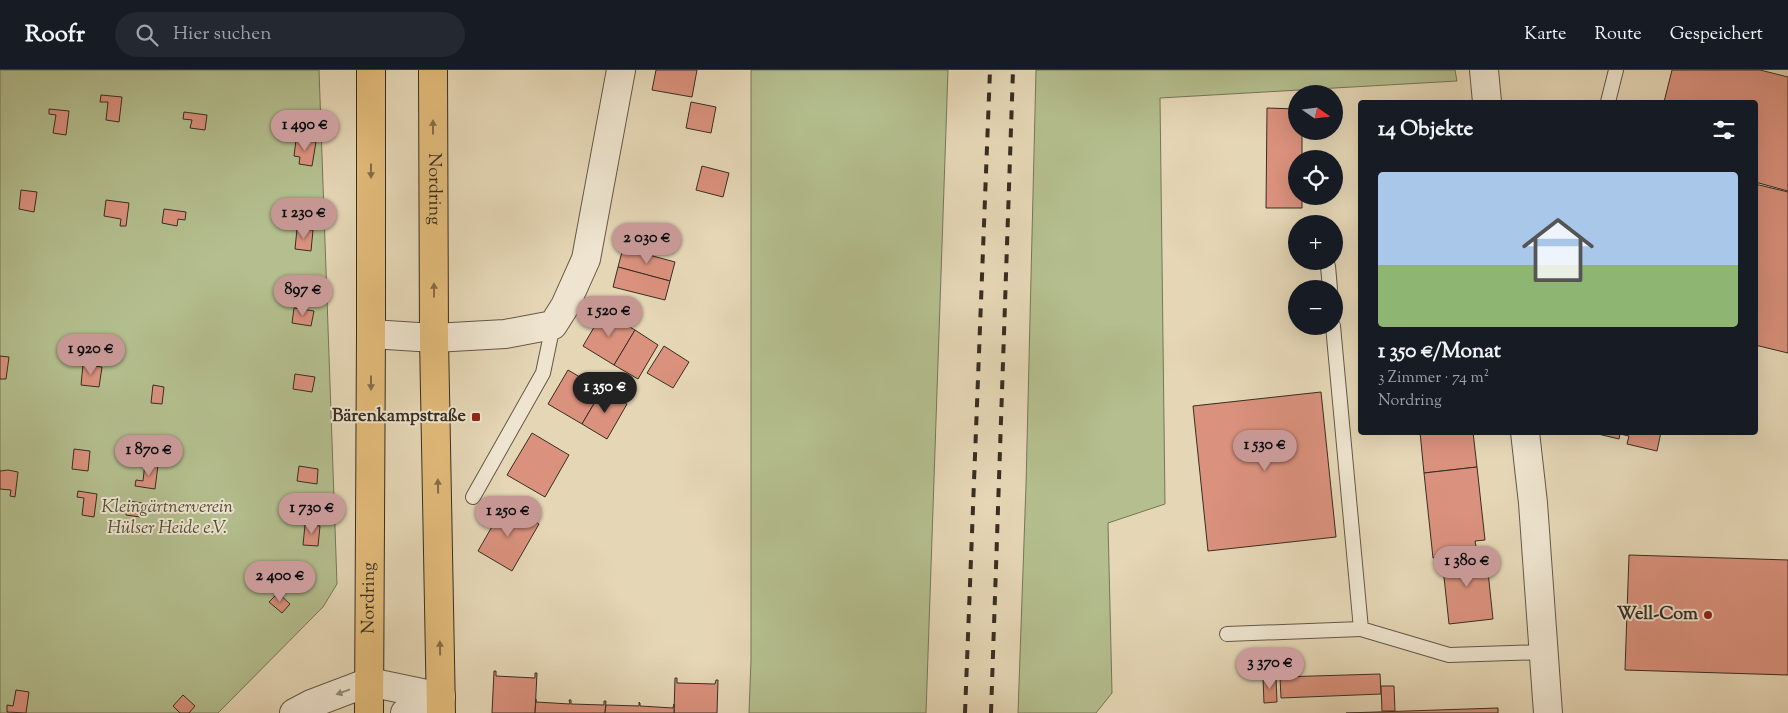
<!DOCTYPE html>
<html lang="de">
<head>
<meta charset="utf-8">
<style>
  :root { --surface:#171b24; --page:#242831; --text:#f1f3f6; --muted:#9ea1a6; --line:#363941; --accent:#c59692 }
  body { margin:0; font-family:"Sorts Mill Goudy",serif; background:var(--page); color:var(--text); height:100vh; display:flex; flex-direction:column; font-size:19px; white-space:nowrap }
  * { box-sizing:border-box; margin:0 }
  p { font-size:16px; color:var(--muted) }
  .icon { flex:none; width:28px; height:28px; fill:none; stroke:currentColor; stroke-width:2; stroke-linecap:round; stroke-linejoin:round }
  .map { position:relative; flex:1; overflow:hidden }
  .drawer { position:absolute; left:1358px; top:30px; width:400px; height:335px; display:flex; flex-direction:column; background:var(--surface); border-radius:5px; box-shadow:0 5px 20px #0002 }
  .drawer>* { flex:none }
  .needle { width:32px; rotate:104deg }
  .tools { position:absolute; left:1288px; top:15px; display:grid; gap:10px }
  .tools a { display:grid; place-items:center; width:55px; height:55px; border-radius:50%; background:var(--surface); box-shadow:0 5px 20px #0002; font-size:25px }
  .price { position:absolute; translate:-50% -42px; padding:0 11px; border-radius:18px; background:var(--accent); color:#111; font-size:16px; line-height:32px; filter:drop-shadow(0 1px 2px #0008) }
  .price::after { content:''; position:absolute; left:50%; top:30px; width:15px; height:11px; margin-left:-8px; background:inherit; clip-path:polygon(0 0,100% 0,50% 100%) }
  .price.current { background:#222; color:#fff }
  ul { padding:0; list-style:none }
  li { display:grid; align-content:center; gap:10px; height:265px; padding:0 20px }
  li+li { border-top:1px solid var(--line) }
  li span { display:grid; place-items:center; height:155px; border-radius:5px; color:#555 }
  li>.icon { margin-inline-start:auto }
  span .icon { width:90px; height:90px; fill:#fffc; stroke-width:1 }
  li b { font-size:21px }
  h2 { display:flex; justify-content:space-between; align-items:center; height:60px; padding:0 20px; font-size:21px }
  header { display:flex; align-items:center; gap:30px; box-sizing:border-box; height:70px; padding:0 25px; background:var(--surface); border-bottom:1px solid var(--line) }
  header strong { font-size:24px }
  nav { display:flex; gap:28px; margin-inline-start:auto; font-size:18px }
  .search { width:350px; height:45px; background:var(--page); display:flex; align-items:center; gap:12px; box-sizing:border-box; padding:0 18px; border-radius:28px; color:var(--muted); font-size:19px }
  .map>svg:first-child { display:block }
  .green { fill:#b4be8e; stroke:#767658 }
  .building { fill:#da917d; stroke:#382e22 }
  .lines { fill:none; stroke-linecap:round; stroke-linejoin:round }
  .lane-casing { stroke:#635847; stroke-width:16 }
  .street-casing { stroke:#635847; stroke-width:30 }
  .primary-casing { stroke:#382e22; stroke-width:30 }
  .lane { stroke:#eee4cf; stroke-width:14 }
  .street { stroke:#eee4cf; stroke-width:28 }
  .primary { stroke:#e2bb7a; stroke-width:28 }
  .rail { stroke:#382e22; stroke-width:4; stroke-dasharray:9 9; stroke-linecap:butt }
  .oneway { fill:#846d4a }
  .oneway2 { fill:#938978 }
  .poi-dot { fill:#8f2418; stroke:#eee4cf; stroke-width:2 }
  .labels { text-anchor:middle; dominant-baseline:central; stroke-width:4; stroke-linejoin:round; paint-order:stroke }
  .street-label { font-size:18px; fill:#382e22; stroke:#eee4cf }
  .poi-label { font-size:18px; font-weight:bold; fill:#382e22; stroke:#eee4cf; text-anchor:end }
  .park-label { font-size:18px; font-style:italic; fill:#514b38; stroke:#eee4cf }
</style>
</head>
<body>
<header>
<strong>Roofr</strong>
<div class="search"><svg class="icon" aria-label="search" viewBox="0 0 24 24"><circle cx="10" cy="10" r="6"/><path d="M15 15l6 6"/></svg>Hier suchen</div>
<nav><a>Karte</a><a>Route</a><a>Gespeichert</a></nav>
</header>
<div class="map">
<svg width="1788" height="643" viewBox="0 0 1788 643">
  <rect width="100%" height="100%" fill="#e5d6b5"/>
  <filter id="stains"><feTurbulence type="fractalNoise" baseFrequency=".004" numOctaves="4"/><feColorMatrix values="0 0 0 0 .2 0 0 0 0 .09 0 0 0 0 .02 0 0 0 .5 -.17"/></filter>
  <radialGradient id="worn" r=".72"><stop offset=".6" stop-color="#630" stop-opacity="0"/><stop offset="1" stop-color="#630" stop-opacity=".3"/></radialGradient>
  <g class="green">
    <path d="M0,0H319L337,514L323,537L218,643H0Z"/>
    <path d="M751,0H948L926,643H749L751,590Z"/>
    <path d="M1036,0H1455L1457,11L1160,28L1165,434L1108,453L1112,623L1096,643H1018L1026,415Z"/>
  </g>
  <g class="building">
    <path d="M656,0H697L692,27L652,20Z"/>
    <path d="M1672,0H1760L1788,7V121L1755,112V32H1664Z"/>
    <path d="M101,25L122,27L119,52L106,50L108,32H100Z"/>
    <path d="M691,32L716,37L711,63L686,58Z"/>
    <path d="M1267,38L1296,39V61H1302V89H1296V126H1302V138H1266Z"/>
    <path d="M49,39L69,41L66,65L53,63L56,45L49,44Z"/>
    <path d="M184,42L207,45L205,60L190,58L192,50L183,49Z"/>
    <path d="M296,70L316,72L312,96L299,94L300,87L294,86Z"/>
    <path d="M702,96L729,103L723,127L696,120Z"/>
    <path d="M1755,114L1788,122V283L1755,275Z"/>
    <path d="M21,120L37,122L34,142L19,139Z"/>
    <path d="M106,130L129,133L126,156H120L121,149L104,146Z"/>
    <path d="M164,139L186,142L185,150L178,149L177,156L162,153Z"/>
    <path d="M297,159L313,160L311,181L295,179Z"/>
    <path d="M623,178L675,192L670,211L618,197Z"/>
    <path d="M618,197L670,211L665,230L613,217Z"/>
    <path d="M294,238L314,241L311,256L292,253Z"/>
    <path d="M603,242L635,260L614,295L583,276Z"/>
    <path d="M635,260L658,275L638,309L614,295Z"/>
    <path d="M664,276L689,292L673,318L647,303Z"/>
    <path d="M0,286L9,287L6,309H0Z"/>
    <path d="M83,295L102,297L99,317L81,315Z"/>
    <path d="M568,300L602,320L582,354L548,334Z"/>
    <path d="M295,304L315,307L312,322L293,319Z"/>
    <path d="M153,315L164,317L162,334L151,333Z"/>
    <path d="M602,320L627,334L607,369L582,354Z"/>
    <path d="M1321,322L1336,467L1208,481L1193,336Z"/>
    <path d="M1420,362H1473L1477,397L1424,403Z"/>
    <path d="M1598,362H1661L1657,381L1627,374L1629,366L1620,364L1619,369L1598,364Z"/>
    <path d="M532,363L569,385L545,427L507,405Z"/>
    <path d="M74,379L90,381L88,401L72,399Z"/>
    <path d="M145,393L158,395L155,419L135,416L136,410L143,411Z"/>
    <path d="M299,396L318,399L317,414L297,411Z"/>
    <path d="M1477,397L1485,470L1475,471L1477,482L1486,481V483L1433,488L1424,403Z"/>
    <path d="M8,400L18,402L15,427L10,426L11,420L0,419V401Z"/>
    <path d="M78,421L97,424L94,447L82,445L84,428L77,427Z"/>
    <path d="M128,431L150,434L149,441L141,440L140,447L126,445Z"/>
    <path d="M505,434L539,454L512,501L478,481Z"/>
    <path d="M305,455L320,456L318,476L303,475Z"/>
    <path d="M1486,483L1493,549L1449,554L1442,488Z"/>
    <path d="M1629,485L1788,490V605L1625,600Z"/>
    <path d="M278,523L290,534L282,543L269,532Z"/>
    <path d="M494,601H496V606L535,608V603H537L535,643H492Z"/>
    <path d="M1380,604L1381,624L1281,628L1280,607Z"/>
    <path d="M675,608H677V613L715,614L716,610H718L717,643H674Z"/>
    <path d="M1263,608H1276L1277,632L1264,633Z"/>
    <path d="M1381,616H1394L1395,641H1382Z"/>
    <path d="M16,620L29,622L26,643L7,642V635L13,636Z"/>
    <path d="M183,625L195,636L189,643H180L173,636Z"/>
    <path d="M536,629V632L570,634L569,630H571V634L604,635V631H606L605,643H535Z"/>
    <path d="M639,632L640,633V636L673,638L674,634V643H605L606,635L639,636Z"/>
    <path d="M1498,638V643H1346Z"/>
  </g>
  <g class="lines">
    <g class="lane-casing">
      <g id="lane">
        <path d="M1608,32L1616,0"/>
        <path d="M1328,196L1330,219"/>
        <path d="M1333,256L1361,559L1449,585L1544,582"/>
        <path d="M473,427L543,303L553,255"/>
        <path d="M1227,564L1361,559"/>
      </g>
    </g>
    <g class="street-casing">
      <g id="street">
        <path d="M1484,0L1487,32"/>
        <path d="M371,264L434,268L505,264L553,255L565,236L586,189L621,0"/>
        <path d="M1525,362L1533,433L1548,643"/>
        <path d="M294,643L311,634L369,612L441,627"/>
        <path d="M405,643L441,627"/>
      </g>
    </g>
    <g class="primary-casing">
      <g id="primary">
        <path id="s1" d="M433,0L434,268L441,643"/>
        <path id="s2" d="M369,643L371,264V0"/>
      </g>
    </g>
    <use href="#lane" class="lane"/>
    <use href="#street" class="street"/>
    <use href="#primary" class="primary"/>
    <g class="rail">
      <path d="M965,643L990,0"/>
      <path d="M991,643L1013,0"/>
    </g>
  </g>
  <defs><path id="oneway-solid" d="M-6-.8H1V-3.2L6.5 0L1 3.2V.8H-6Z" transform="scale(1.25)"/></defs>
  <g class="oneway">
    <use href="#oneway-solid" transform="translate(433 57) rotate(-90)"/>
    <use href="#oneway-solid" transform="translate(371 101) rotate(90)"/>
    <use href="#oneway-solid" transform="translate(434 220) rotate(-90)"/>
    <use href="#oneway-solid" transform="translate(371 313) rotate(90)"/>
    <use href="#oneway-solid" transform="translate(438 416) rotate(-91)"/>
    <use href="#oneway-solid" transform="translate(440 578) rotate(-91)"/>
  </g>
  <use class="oneway2" href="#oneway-solid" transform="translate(343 622) rotate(160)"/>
  <g class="poi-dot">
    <rect x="471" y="342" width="10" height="10" rx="2.5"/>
    <circle cx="1708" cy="545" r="5"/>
  </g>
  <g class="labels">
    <g class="street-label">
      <text stroke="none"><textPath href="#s1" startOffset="119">Nordring</textPath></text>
      <text stroke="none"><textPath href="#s2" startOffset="115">Nordring</textPath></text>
    </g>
    <g class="poi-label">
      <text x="466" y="347">Bärenkampstraße</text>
      <text x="1698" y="545">Well-Com</text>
    </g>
    <g class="park-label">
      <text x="167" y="438">Kleingärtnerverein<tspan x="167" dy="21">Hülser Heide e.V.</tspan></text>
    </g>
  </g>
  <rect width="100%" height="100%" filter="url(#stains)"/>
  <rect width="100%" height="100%" fill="url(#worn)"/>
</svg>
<div class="tools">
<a><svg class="needle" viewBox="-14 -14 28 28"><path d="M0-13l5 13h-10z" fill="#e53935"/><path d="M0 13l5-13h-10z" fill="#9ea1a6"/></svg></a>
<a><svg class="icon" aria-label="locate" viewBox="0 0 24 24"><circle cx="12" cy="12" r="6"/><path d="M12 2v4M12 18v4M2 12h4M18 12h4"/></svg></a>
<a>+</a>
<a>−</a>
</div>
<b class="price" style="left:305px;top:82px">1 490 €</b>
<b class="price" style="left:304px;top:170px">1 230 €</b>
<b class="price" style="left:647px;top:195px">2 030 €</b>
<b class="price" style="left:303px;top:247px">897 €</b>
<b class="price" style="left:609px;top:268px">1 520 €</b>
<b class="price" style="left:91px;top:306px">1 920 €</b>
<b class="price current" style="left:605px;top:344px">1 350 €</b>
<b class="price" style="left:1265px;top:402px">1 530 €</b>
<b class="price" style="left:149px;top:407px">1 870 €</b>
<b class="price" style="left:312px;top:465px">1 730 €</b>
<b class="price" style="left:508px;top:468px">1 250 €</b>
<b class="price" style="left:1467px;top:518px">1 380 €</b>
<b class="price" style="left:280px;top:533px">2 400 €</b>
<b class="price" style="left:1270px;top:620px">3 370 €</b>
<section class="drawer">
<h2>14 Objekte<svg class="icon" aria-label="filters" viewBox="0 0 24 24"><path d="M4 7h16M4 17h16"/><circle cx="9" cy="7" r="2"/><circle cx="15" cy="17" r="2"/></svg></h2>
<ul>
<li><span style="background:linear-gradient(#a9c7e8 60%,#8fb573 0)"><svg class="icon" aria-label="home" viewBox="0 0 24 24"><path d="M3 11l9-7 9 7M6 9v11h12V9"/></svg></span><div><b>1 350 €/Monat</b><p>3 Zimmer · 74 m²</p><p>Nordring</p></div></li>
</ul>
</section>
</div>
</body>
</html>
